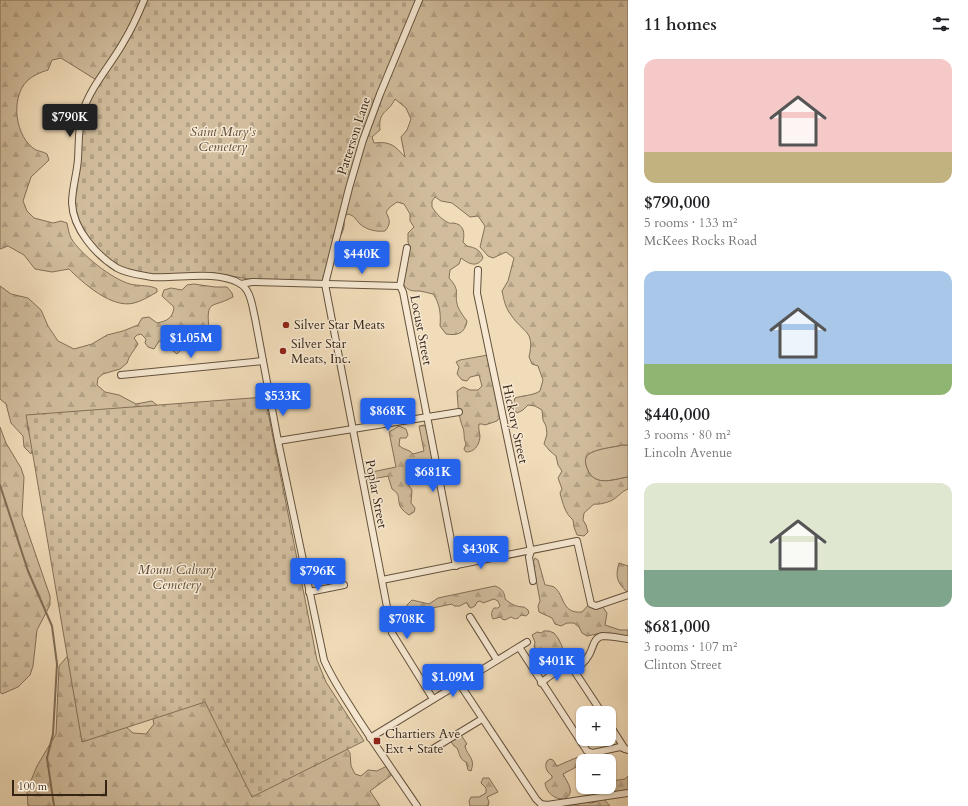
<!DOCTYPE html>
<html lang="en">
<head>
<meta charset="utf-8">
<style>
  :root { --surface:#fff; --page:#f6f6f6; --text:#202124; --muted:#757577; --accent:#2563eb }
  body { margin:0; font-family:Cardo,serif; background:var(--page); color:var(--text); height:100vh; display:flex; flex-direction:column; font-size:15px; white-space:nowrap }
  * { box-sizing:border-box; margin:0 }
  p { font-size:13px; color:var(--muted) }
  .icon { flex:none; width:22px; height:22px; fill:none; stroke:currentColor; stroke-width:2; stroke-linecap:round; stroke-linejoin:round }
  .map { position:relative; flex:1; overflow:hidden }
  .details { display:flex; flex-direction:column; background:var(--surface); width:340px }
  .details>* { flex:none }
  .tools { position:absolute; left:576px; top:706px; display:grid; gap:8px }
  .tools a { display:grid; place-items:center; width:40px; height:40px; border-radius:8px; background:var(--surface); box-shadow:0 1px 3px #0004; font-size:20px }
  .scale { position:absolute; left:12px; bottom:10px; width:95px; box-sizing:border-box; padding-left:4px; border:2px solid #352414; border-top:0; font-size:11px; line-height:14px; white-space:nowrap; color:#352414; -webkit-text-stroke:3px #f6e8d2; paint-order:stroke }
  .price { position:absolute; translate:-50% -34px; padding:0 9px; border-radius:4px; background:var(--accent); color:#fff; font-size:13px; line-height:26px; filter:drop-shadow(0 1px 2px #0008) }
  .price::after { content:''; position:absolute; left:50%; top:24px; width:12px; height:9px; margin-left:-6px; background:inherit; clip-path:polygon(0 0,100% 0,50% 100%) }
  .price.selected { background:#222; color:#fff }
  ul { padding:0; list-style:none }
  li { display:grid; align-content:center; gap:8px; height:212px; padding:0 16px }
  li span { display:grid; place-items:center; height:124px; border-radius:12px; color:#555 }
  li>.icon { margin-inline-start:auto }
  span .icon { width:72px; height:72px; fill:#fffc; stroke-width:1 }
  li b { font-size:17px }
  h2 { display:flex; justify-content:space-between; align-items:center; height:48px; padding:0 16px; font-size:17px }
  main { display:flex; flex:1; min-height:0 }
  .map>svg:first-child { display:block }
  .green { fill:#d1bd9d; stroke:#837058 }
  .forest { fill:url(#forest-firs); stroke:#837058; fill-rule:evenodd }
  .cemetery { fill:url(#cemetery-stones); stroke:#837058 }
  .lines { fill:none; stroke-linecap:round; stroke-linejoin:round }
  .stream { stroke:#7f6d55; stroke-width:2 }
  .minor-casing { stroke:#64523d; stroke-width:8 }
  .minor { stroke:#f6e8d2; stroke-width:6 }
  .poi-dot { fill:#8f2418; stroke:#f6e8d2; stroke-width:1.5 }
  .labels { text-anchor:middle; dominant-baseline:central; stroke-width:3; stroke-linejoin:round; paint-order:stroke }
  .park-label { font-size:13px; font-style:italic; fill:#5c4a36; stroke:#f6e8d2 }
  .street-label { font-size:13px; fill:#352414; stroke:#f6e8d2 }
  .poi-label { font-size:13px; fill:#352414; stroke:#f6e8d2; text-anchor:start }
</style>
</head>
<body>
<main>
<div class="map">
<svg width="628" height="806" viewBox="0 0 628 806">
  <defs>
    <pattern id="forest-firs" width="22" height="20" patternUnits="userSpaceOnUse"><rect width="22" height="20" fill="#d1bd9d"/><path d="M5 1l3.5 6h-7zM16 11l3.5 6h-7z" fill="#b4a286"/></pattern>
    <pattern id="cemetery-stones" width="16" height="16" patternUnits="userSpaceOnUse"><rect width="16" height="16" fill="#d1bd9d"/><path d="M2 7V4a2 2 0 0 1 4 0v3zM10 15v-3a2 2 0 0 1 4 0v3z" fill="#b4a286"/></pattern>
  </defs>
  <rect width="100%" height="100%" fill="#f1dcb9"/>
  <filter id="stains"><feTurbulence type="fractalNoise" baseFrequency=".005" numOctaves="4"/><feColorMatrix values="0 0 0 0 .2 0 0 0 0 .09 0 0 0 0 .02 0 0 0 .5 -.17"/></filter>
  <radialGradient id="worn" r=".72"><stop offset=".6" stop-color="#630" stop-opacity="0"/><stop offset="1" stop-color="#630" stop-opacity=".3"/></radialGradient>
  <path class="green" d="M623,445H628V477C611,480 592,488 586,465C585,461 585,457 589,454C595,449 614,447 623,445Z"/>
  <g class="forest">
    <path d="M0,0H140L143,2L123,43L98,81L61,58L52,60L48,70C41,72 32,76 27,81C10,98 15,138 36,150C39,151 44,152 47,154L49,160L31,177L23,201L27,211L34,218L53,223L61,221L67,223C68,228 69,234 71,238C80,254 112,279 130,284C137,286 152,285 157,289V292C150,296 142,301 134,303C112,309 83,283 69,269L52,272L35,269L24,255L8,246L0,249Z"/>
    <path d="M371,0H628V445H623C614,447 595,449 589,454C585,457 585,461 586,465C592,488 611,480 628,477V489C622,491 619,496 614,499C610,502 599,505 594,504L584,513L583,520L586,525L588,532L584,536L577,535L574,527L573,520C565,513 563,504 560,493L562,489L558,478L562,471L558,465L556,456L550,451L544,444L547,434L546,426L543,420L542,410L535,406L528,405L523,410L517,413L512,407L515,398C524,395 532,396 540,391L543,380L538,366L532,364L529,357C535,330 524,334 511,315C505,307 504,300 502,291L508,281L514,258L506,252L493,258L488,256L480,247L485,226L478,216L470,217L452,203L441,201L435,197L432,201V207C436,213 440,218 447,222C451,224 449,223 453,223C464,224 465,233 463,242L467,246C475,248 480,249 483,258C477,268 469,264 461,258L459,264L450,270L449,278C462,292 453,293 458,307C460,312 464,317 467,321C465,333 458,336 446,334L440,326C441,315 440,303 433,294C429,293 424,292 420,291C410,291 409,291 402,283L408,255L410,250L408,242V233L414,227L410,221V214L404,204L397,202L390,207L386,212C390,220 391,224 385,231C376,232 367,230 360,224C355,219 355,216 348,214L343,217C346,226 343,232 338,240L260,281L253,277ZM395,99L406,108L411,119L407,130L401,137L405,157C395,146 391,141 374,143L372,137L380,130C378,110 388,114 395,99Z"/>
    <path d="M194,284L215,287H227L232,293L233,297C211,309 206,298 209,330L208,332C198,334 195,327 186,336L184,347L177,354L168,347L163,341H159L154,349L148,347L145,343L146,339L141,334L137,335L134,338L138,344C134,351 129,355 127,363L120,369L103,374L98,378L97,385L105,392L119,395L136,404L152,401L158,406L32,421L27,427L34,445L31,454L24,447L23,436L11,423L6,404L0,399V286L11,294L28,298L41,310L48,326L58,341L74,349L92,344L107,335L123,331L138,325L142,318L149,317L157,323C167,321 173,318 174,307L162,296L164,290L171,288L182,290L187,285Z"/>
    <path d="M488,355L500,417L497,421L485,425L482,424H479C478,429 480,433 480,437C479,446 474,452 466,452L464,449L466,444C463,437 465,434 463,428C458,415 458,405 457,391L463,387L470,390H478L482,386L479,375L470,377L467,381L462,380L457,374L459,367L456,362L460,360Z"/>
    <path d="M424,425L426,426L436,468L426,477H410L407,479V483L412,490L411,503L415,508L414,512L409,515C406,513 402,510 400,506C397,497 401,495 392,489L388,476L368,480L367,473L396,467L389,432L399,426L406,429L408,435L406,438H400L399,445C403,450 409,449 413,454L424,451L419,426Z"/>
    <path d="M0,427L6,443L21,468L24,477L22,515L50,596V605L37,630L33,666L30,675L18,687L2,694L0,692Z"/>
    <path d="M535,558L538,560L545,585C547,585 552,586 554,587C565,595 561,614 582,612L591,602L602,606L607,613L605,625L620,630H628V637L597,634L587,636L582,633L579,627L574,623H567L561,626L555,624L552,618L539,612L538,606L540,601L533,562Z"/>
    <path d="M619,563L628,566V592H627C617,582 615,577 619,563Z"/>
    <path d="M495,586C501,588 505,592 505,599C511,604 516,607 524,607L528,610L529,613L526,616L521,615C518,619 516,620 511,617L505,620L502,619L501,617L493,619C491,615 491,612 494,608H498L500,606L498,601L494,599L483,603L480,601L477,602L475,606L471,608L469,607L467,603H465L460,606H454L452,604L423,610L419,618L416,621L410,619L406,610L407,605L412,600L429,604L438,598Z"/>
    <path d="M544,631H549L554,633L558,638L562,646L564,663H557L554,659L552,649L546,651L541,648L537,649L534,647L535,642L532,635L537,632L541,633Z"/>
    <path d="M72,651L118,720L133,733L146,734L154,724L149,701L151,683L343,743L350,753L351,766L355,774L361,776L368,770L377,771L387,766L393,774L370,791L380,806H28L27,790L37,766L56,734L59,666Z"/>
    <path d="M461,735L467,744L465,746C467,756 476,758 471,771L468,770L466,762C459,759 460,754 457,748L454,746L450,740Z"/>
    <path d="M585,754H601L604,761H583V773L578,766L563,774C565,778 569,784 570,788C573,804 548,802 545,783L552,778V776C547,772 544,767 547,761L550,759L553,760L557,766Z"/>
    <path d="M609,775L612,781L625,779L628,776V792L606,795L601,792L598,787H609Z"/>
    <path d="M483,778H489L498,792L487,797L489,802L488,806H470L469,801L471,797H479L486,793V788L481,783Z"/>
    <path d="M604,799L610,806H569V805L584,801C592,806 596,800 604,799Z"/>
  </g>
  <g class="cemetery">
    <path d="M147,0H416L379,94L324,283L248,279L215,273L154,275L136,273L119,267L103,255L89,240L80,225L74,204L85,110L96,90L124,47Z"/>
    <path d="M265,397L317,660L326,682L364,741L252,797L205,702L82,742L26,415Z"/>
  </g>
  <g class="lines">
    <path class="stream" d="M0,485L28,571L52,626L57,664L53,734L47,758L54,806"/>
    <g class="minor-casing">
      <g id="minor">
        <path d="M144,0C138,15 131,30 123,43C110,66 91,86 83,111C78,126 79,143 78,159C77,174 72,188 72,203C73,229 96,255 117,268C128,274 141,275 152,277C178,279 215,270 239,283C251,289 252,306 255,318L278,441L324,660C332,679 344,696 355,714C375,745 396,775 417,806"/>
        <path d="M419,0L380,94L363,140L349,188L325,284L392,633L433,699"/>
        <path d="M407,248L400,286L403,292L456,566"/>
        <path d="M478,270L477,293L531,551L529,557L533,581"/>
        <path d="M241,284L252,282L400,286"/>
        <path d="M121,375L263,361"/>
        <path d="M278,441L459,412"/>
        <path d="M382,580L577,541L591,604L596,606L628,595"/>
        <path d="M309,592L344,585"/>
        <path d="M470,617L497,660"/>
        <path d="M519,647L587,751L593,753L620,747L628,750"/>
        <path d="M573,669L602,713"/>
        <path d="M459,683L536,799L541,804L547,805L628,793"/>
        <path d="M541,683C550,676 562,664 573,669C580,667 585,662 589,655C593,649 593,637 603,636C611,636 620,638 628,639"/>
        <path d="M609,724L625,749"/>
        <path d="M370,738L527,642"/>
        <path d="M431,750L482,719"/>
      </g>
    </g>
    <use href="#minor" class="minor"/>
  </g>
  <g class="poi-dot">
    <circle cx="286" cy="325" r="4"/>
    <circle cx="283" cy="351" r="4"/>
    <rect x="373" y="737" width="8" height="8" rx="2"/>
  </g>
  <g class="labels">
    <g class="park-label">
      <text x="223" y="132">Saint Mary's<tspan x="223" dy="15">Cemetery</tspan></text>
      <text x="177" y="570">Mount Calvary<tspan x="177" dy="15">Cemetery</tspan></text>
    </g>
    <g class="street-label">
      <text transform="translate(354 136) rotate(-72)">Patterson Lane</text>
      <text transform="translate(421 330) rotate(79)">Locust Street</text>
      <text transform="translate(515 424) rotate(78)">Hickory Street</text>
      <text transform="translate(376 494) rotate(79)">Poplar Street</text>
    </g>
    <g class="poi-label">
      <text x="294" y="325">Silver Star Meats</text>
      <text x="291" y="344">Silver Star<tspan x="291" dy="15">Meats, Inc.</tspan></text>
      <text x="385" y="734">Chartiers Ave<tspan x="385" dy="15">Ext + State</tspan></text>
    </g>
  </g>
  <rect width="100%" height="100%" filter="url(#stains)"/>
  <rect width="100%" height="100%" fill="url(#worn)"/>
</svg>
<div class="tools">
<a>+</a>
<a>−</a>
</div>
<div class="scale">100 m</div>
<b class="price selected" style="left:70px;top:138px">$790K</b>
<b class="price" style="left:362px;top:275px">$440K</b>
<b class="price" style="left:191px;top:359px">$1.05M</b>
<b class="price" style="left:283px;top:417px">$533K</b>
<b class="price" style="left:388px;top:432px">$868K</b>
<b class="price" style="left:433px;top:493px">$681K</b>
<b class="price" style="left:481px;top:570px">$430K</b>
<b class="price" style="left:318px;top:592px">$796K</b>
<b class="price" style="left:407px;top:640px">$708K</b>
<b class="price" style="left:557px;top:682px">$401K</b>
<b class="price" style="left:453px;top:698px">$1.09M</b>
</div>
<section class="details">
<h2>11 homes<svg class="icon" aria-label="filters" viewBox="0 0 24 24"><path d="M4 7h16M4 17h16"/><circle cx="9" cy="7" r="2"/><circle cx="15" cy="17" r="2"/></svg></h2>
<ul>
<li><span style="background:linear-gradient(#f6c9c9 75%,#c2b280 0)"><svg class="icon" aria-label="home" viewBox="0 0 24 24"><path d="M3 11l9-7 9 7M6 9v11h12V9"/></svg></span><div><b>$790,000</b><p>5 rooms · 133 m²</p><p>McKees Rocks Road</p></div></li>
<li><span style="background:linear-gradient(#a9c7e8 75%,#8fb573 0)"><svg class="icon" aria-label="home" viewBox="0 0 24 24"><path d="M3 11l9-7 9 7M6 9v11h12V9"/></svg></span><div><b>$440,000</b><p>3 rooms · 80 m²</p><p>Lincoln Avenue</p></div></li>
<li><span style="background:linear-gradient(#dfe7d0 70%,#7fa58c 0)"><svg class="icon" aria-label="home" viewBox="0 0 24 24"><path d="M3 11l9-7 9 7M6 9v11h12V9"/></svg></span><div><b>$681,000</b><p>3 rooms · 107 m²</p><p>Clinton Street</p></div></li>
</ul>
</section>
</main>
</body>
</html>
